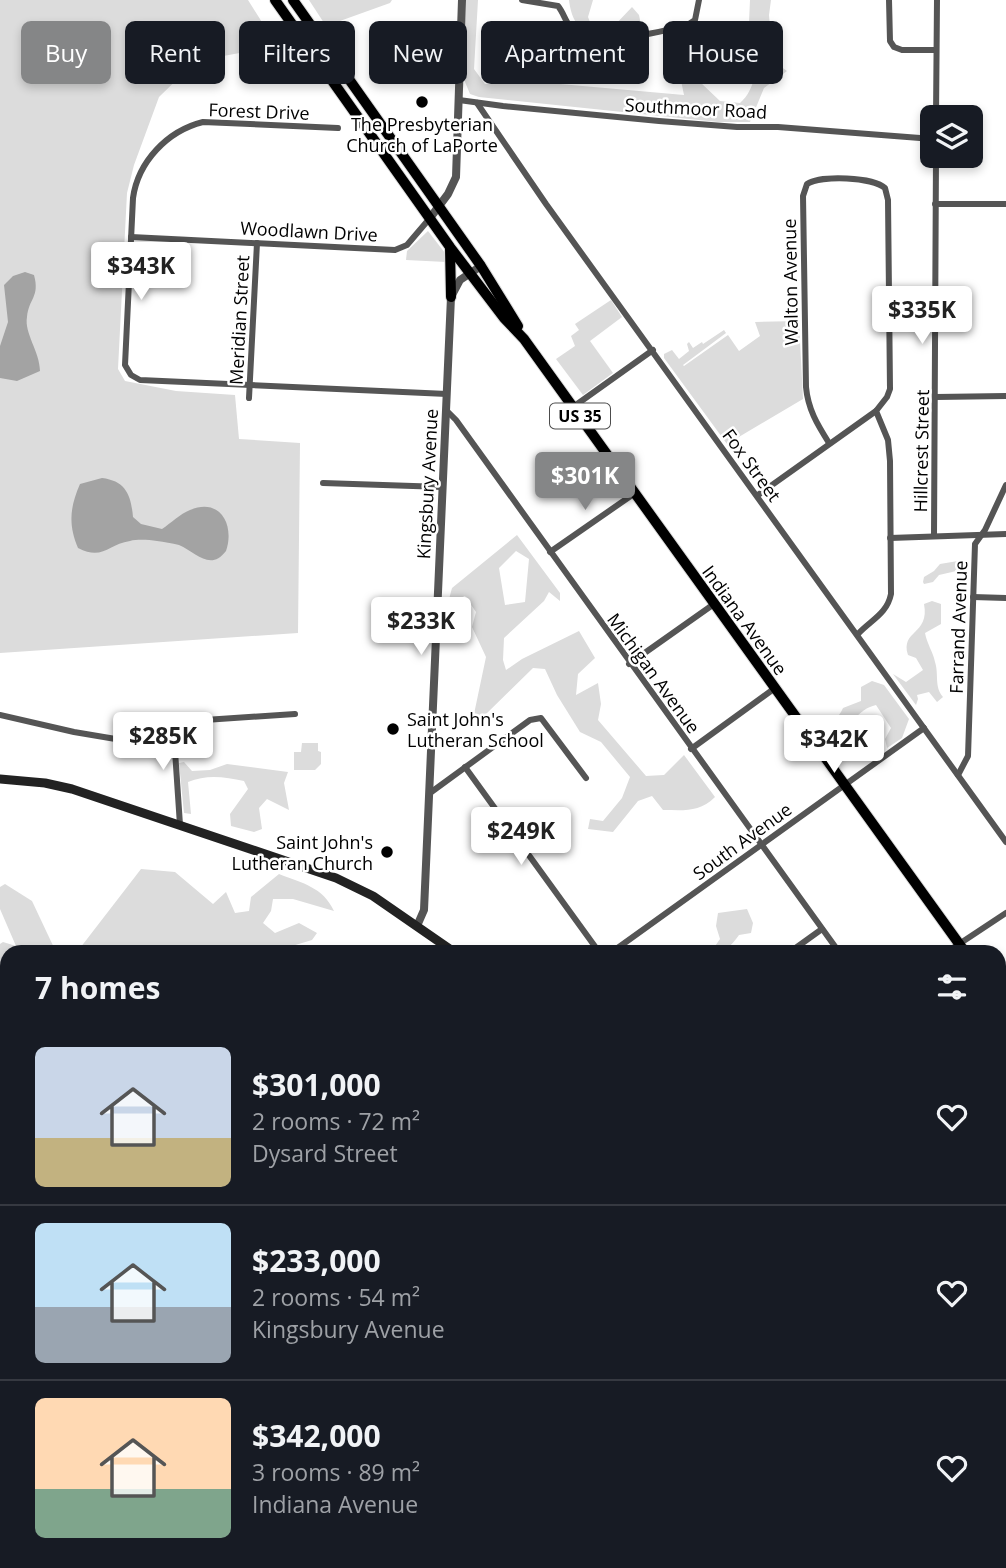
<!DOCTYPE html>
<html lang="en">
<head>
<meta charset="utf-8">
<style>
  :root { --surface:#171b24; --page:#242831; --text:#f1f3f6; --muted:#9ea1a6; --line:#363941; --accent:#858687 }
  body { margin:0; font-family:"Open Sans",sans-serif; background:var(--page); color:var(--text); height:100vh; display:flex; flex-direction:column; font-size:26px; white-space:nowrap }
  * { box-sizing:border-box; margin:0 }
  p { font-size:23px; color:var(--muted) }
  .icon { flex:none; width:38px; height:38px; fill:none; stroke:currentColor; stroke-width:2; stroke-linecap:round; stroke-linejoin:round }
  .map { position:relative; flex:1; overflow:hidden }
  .side { position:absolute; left:0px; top:945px; width:1006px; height:623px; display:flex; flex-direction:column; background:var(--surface); border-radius:21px 21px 0 0; box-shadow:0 4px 10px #0003 }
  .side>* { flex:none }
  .guide { position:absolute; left:21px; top:21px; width:964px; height:63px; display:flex; gap:14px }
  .controls { position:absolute; left:920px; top:105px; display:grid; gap:14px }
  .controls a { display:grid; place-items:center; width:63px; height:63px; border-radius:10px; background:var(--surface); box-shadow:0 4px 10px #0003; font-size:35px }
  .price { position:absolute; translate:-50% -60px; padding:0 16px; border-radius:7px; background:#fff; color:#222; font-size:23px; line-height:46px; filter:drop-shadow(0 2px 4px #0008) }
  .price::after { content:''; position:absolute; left:50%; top:42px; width:21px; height:16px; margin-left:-10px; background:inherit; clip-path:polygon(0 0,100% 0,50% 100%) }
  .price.current { background:var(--accent); color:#fff }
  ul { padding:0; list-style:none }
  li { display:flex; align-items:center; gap:21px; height:175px; padding:0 35px }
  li+li { border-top:2px solid var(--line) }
  li span { display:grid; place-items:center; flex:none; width:196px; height:140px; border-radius:10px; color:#555 }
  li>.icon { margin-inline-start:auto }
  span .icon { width:84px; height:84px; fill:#fffc; stroke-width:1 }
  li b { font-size:30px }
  h2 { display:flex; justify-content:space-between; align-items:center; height:84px; padding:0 35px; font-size:30px }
  .tag { padding:0 24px; border-radius:10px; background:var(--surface); box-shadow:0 4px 10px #0003; font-size:24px; line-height:63px }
  .tag.current { background:var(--accent); color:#fff }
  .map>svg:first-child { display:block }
  .green { fill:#dcdcdc; fill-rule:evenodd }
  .water { fill:#a3a3a3 }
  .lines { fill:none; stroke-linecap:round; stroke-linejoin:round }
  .primary-casing { stroke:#dbdbdb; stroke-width:12 }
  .minor { stroke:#555; stroke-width:6 }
  .tertiary { stroke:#555; stroke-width:8 }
  .secondary { stroke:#222; stroke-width:9 }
  .primary { stroke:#000; stroke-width:10 }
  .poi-dot { fill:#000; stroke:#fff; stroke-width:2.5 }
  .labels { text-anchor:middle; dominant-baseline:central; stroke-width:5; stroke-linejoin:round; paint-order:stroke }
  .shield { fill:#fff; stroke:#4c4c4c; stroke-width:2 }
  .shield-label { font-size:16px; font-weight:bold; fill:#000 }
  .street-label { font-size:18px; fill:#000; stroke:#fff }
  .poi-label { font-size:18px; fill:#000; stroke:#fff }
</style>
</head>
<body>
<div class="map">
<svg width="1006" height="1568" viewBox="0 0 1006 1568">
  <rect width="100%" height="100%" fill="#fff"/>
  <g class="green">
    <path d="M0,0H248L277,46L196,61L159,97L134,165L127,193L118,369L125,381L176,391L235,395L239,439L300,443L298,633L0,653Z"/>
    <path d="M309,0H392L390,3L326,26Z"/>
    <path d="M466,0H478L474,69L485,84H502L518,65L525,72L526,78L560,84L684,95L673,42L677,36L707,35L689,62L691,82H700L720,101L740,103C756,89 756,68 757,47L748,45L750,0H771L769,15L773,61L787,71L764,88L750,122H718L479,97L470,94L463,77Z"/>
    <path d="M569,0H593L588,17L590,22L601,26H614L632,7L639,15L641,25C630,33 592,37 580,27C573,21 570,9 569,0Z"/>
    <path d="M428,231L445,253L446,262L406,260L407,251Z"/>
    <path d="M611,300L622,317L590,341L613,373L583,395L556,359L575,346L571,336L579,330L575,324Z"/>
    <path d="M799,321L803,399L727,444L664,358V354L672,350L679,359L689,351L687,344L689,342L693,348L702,342L703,344L724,330L726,333L683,365L684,366L728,335L739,351L760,336L755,322Z"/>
    <path d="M517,535L560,593V601L549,592L544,601L504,638L503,660L506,670L522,659L579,631L595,658L578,674L576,695L598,683L601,704L598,720L646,776L664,775L684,755L715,797C699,813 683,810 663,810L652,796L638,801L613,832L588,829L590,819L603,821L622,798L630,777L601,742L580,732L557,695L545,669L533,668L484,716L474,714L486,657L472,627L476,612L465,596L448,603L452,588ZM516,551L529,559L525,602L505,605L499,568Z"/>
    <path d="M964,560L967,562L968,566L965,569L939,575L933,582L924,584L923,582L924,577L934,571L940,564Z"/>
    <path d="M932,601L941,604V624L925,633C927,644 933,652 935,662C939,674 934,687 943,697L937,702L929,692L917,695L918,699L916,705L893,674L906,682L923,670L916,658L908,655C900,630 930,635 924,604Z"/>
    <path d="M872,681L884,685L909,719L902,738L887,748L885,739L891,728L876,705C862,709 862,713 852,720C842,727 834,723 833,738L830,736L828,728C833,721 839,717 843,708L861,701V687Z"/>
    <path d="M302,743H318V751L321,752V764L315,770H294V752H301Z"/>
    <path d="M184,762L192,771L210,770L227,764L288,772L284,783L289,810L267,799L259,808L262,829L254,832L231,826L230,814L248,789L244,781C225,777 207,774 188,782L191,814L184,813L179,763Z"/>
    <path d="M141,869L175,872L213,904L226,892L235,913L249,911L251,897L279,874C302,883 323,887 334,911L293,899H273L271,911L263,923L275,933L299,923L317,933L312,940L292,946L299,952H77Z"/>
    <path d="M5,884L32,901L56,952H7V1408H0V1017L3,997L0,993V944L3,942L16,946L0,909V887Z"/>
    <path d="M747,909L753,923L751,933L739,935C730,947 726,952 711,952L720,939L716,926L718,913Z"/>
  </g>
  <g class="water">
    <path d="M25,272L34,275C40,297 29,298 27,317C24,333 40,352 40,371L17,381L0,378V346L8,322L4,285L13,276Z"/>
    <path d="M102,478C126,481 131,495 133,517L141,524L162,529C171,523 180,514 190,510C220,497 235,525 226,551C210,572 196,552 179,545C172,543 164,542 157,541C149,540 138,539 130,541C108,544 103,561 78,548C68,524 70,507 80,484Z"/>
  </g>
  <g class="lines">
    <g class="primary-casing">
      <g id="primary">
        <path d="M275,0L450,247L504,318L524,339L965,952"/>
        <path d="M293,0L481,266L518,326"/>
        <path d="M450,248L451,297"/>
        <path d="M999,1000L1006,1010"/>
      </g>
    </g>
    <g class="minor">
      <path d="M522,0L558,6C563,12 565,20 569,25C591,53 657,31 686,26L695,20L699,0"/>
      <path d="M889,0L890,41L894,47L902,50H936"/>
      <path d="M459,100L503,106L659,121L737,127H778L933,139"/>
      <path d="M477,103L546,204L1006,842"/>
      <path d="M936,117L937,0"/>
      <path d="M338,128L203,122C167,131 138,162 133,198L125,365L131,375L140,380L447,394"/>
      <path d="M935,204H1006"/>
      <path d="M131,237L395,250L407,245L430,218"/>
      <path d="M936,397L1006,396"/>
      <path d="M249,398L257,243"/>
      <path d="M573,407L653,350"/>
      <path d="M446,410L456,420L839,952"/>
      <path d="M829,443C817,424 808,409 806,387L803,196L807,184C821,175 873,177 885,188L888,200L890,389L887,397L876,411L888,440L890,461L891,594C887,614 871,620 858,634"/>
      <path d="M323,483L443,487"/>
      <path d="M758,495L876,411"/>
      <path d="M934,536L936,156"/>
      <path d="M890,538L1006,534"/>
      <path d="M550,552L635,493"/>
      <path d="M973,597L1006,598"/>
      <path d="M629,664L714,604"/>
      <path d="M0,715L74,732L175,749"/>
      <path d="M691,749L775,688"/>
      <path d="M465,767L599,952"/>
      <path d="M958,775L968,756L975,544L985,530L1006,485"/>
      <path d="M430,793L530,720L541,718L586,778"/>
      <path d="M180,825L174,736L176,726L190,721L295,714"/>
      <path d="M612,952L924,728"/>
      <path d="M790,952L822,929"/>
      <path d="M947,952L1006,913"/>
      <path d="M999,1138L1006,1133"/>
      <path d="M999,1175L1006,1185"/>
      <path d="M999,1460L1006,1455"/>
      <path d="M999,1501L1006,1510"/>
      <path d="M312,1561V1568"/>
      <path d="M925,1561L931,1568"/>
      <path d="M124,1568V1561"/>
      <path d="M499,1568V1561"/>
      <path d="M654,1568V1561"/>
      <path d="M706,1568V1561"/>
      <path d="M826,1568V1561"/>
    </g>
    <g class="tertiary">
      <path d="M430,218L448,194L456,177L462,0"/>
      <path d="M417,926L424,910L451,297L460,280L481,266"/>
      <path d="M569,1568V1561"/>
      <path d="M918,1568V1561"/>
    </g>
    <g class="secondary">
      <path d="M0,779L45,783L72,789L336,878L373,896L454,952"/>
      <path d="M999,1344L1006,1354"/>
    </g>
    <use href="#primary" class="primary"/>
  </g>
  <g class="poi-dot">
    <circle cx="422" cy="102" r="7"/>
    <circle cx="393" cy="729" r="7"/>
    <circle cx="387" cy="852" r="7"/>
  </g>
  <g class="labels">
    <rect class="shield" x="550" y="403.5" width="60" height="25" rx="5"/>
    <g class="shield-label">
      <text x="580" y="416">US 35</text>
    </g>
    <g class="street-label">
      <text transform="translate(696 108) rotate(3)">Southmoor Road</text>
      <text transform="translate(259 111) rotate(2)">Forest Drive</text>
      <text transform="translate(309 231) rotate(3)">Woodlawn Drive</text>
      <text transform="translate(790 282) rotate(-91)">Walton Avenue</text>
      <text transform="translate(239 320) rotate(-87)">Meridian Street</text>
      <text transform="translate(921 451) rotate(-89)">Hillcrest Street</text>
      <text transform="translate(752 465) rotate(54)">Fox Street</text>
      <text transform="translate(427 484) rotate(-87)">Kingsbury Avenue</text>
      <text transform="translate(745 620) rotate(54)">Indiana Avenue</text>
      <text transform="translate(958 627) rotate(-88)">Farrand Avenue</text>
      <text transform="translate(654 673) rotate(54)">Michigan Avenue</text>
      <text transform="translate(742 841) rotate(-36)">South Avenue</text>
    </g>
    <g class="poi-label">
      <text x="422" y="124">The Presbyterian<tspan x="422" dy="21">Church of LaPorte</tspan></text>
      <text x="407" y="719" text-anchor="start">Saint John's<tspan x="407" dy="21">Lutheran School</tspan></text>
      <text x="373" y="842" text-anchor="end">Saint John's<tspan x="373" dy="21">Lutheran Church</tspan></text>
    </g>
  </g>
</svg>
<div class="controls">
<a><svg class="icon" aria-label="layers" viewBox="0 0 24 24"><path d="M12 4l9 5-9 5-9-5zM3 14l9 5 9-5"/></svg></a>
</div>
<b class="price" style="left:141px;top:302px">$343K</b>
<b class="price" style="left:922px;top:346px">$335K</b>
<b class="price current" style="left:585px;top:512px">$301K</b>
<b class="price" style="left:421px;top:657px">$233K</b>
<b class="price" style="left:163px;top:772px">$285K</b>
<b class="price" style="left:834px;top:775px">$342K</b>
<b class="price" style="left:521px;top:867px">$249K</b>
<div class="guide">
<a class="tag current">Buy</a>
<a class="tag">Rent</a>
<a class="tag">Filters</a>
<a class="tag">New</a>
<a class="tag">Apartment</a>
<a class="tag">House</a>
</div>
<section class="side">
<h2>7 homes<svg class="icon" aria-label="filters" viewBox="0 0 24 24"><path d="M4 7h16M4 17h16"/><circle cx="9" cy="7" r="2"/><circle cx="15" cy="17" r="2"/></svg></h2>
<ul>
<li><span style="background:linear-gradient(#c9d6e8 65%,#c2b280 0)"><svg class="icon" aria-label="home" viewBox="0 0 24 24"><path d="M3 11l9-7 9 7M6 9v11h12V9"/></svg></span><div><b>$301,000</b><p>2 rooms · 72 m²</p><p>Dysard Street</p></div><svg class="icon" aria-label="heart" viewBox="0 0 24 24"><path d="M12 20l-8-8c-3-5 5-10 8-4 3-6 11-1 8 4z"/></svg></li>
<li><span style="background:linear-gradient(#bfe0f5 60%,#9aa5b1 0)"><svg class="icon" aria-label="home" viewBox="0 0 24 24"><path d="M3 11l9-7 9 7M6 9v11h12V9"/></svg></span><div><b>$233,000</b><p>2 rooms · 54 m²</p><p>Kingsbury Avenue</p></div><svg class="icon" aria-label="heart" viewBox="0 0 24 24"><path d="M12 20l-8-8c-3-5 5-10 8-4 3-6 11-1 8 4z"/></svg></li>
<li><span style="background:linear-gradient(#ffd9b3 65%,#7fa58c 0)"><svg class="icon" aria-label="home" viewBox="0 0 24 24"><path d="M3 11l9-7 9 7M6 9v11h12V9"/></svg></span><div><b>$342,000</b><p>3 rooms · 89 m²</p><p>Indiana Avenue</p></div><svg class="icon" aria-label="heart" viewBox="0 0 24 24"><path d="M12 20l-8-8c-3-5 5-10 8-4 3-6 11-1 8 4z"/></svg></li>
</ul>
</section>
</div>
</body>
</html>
